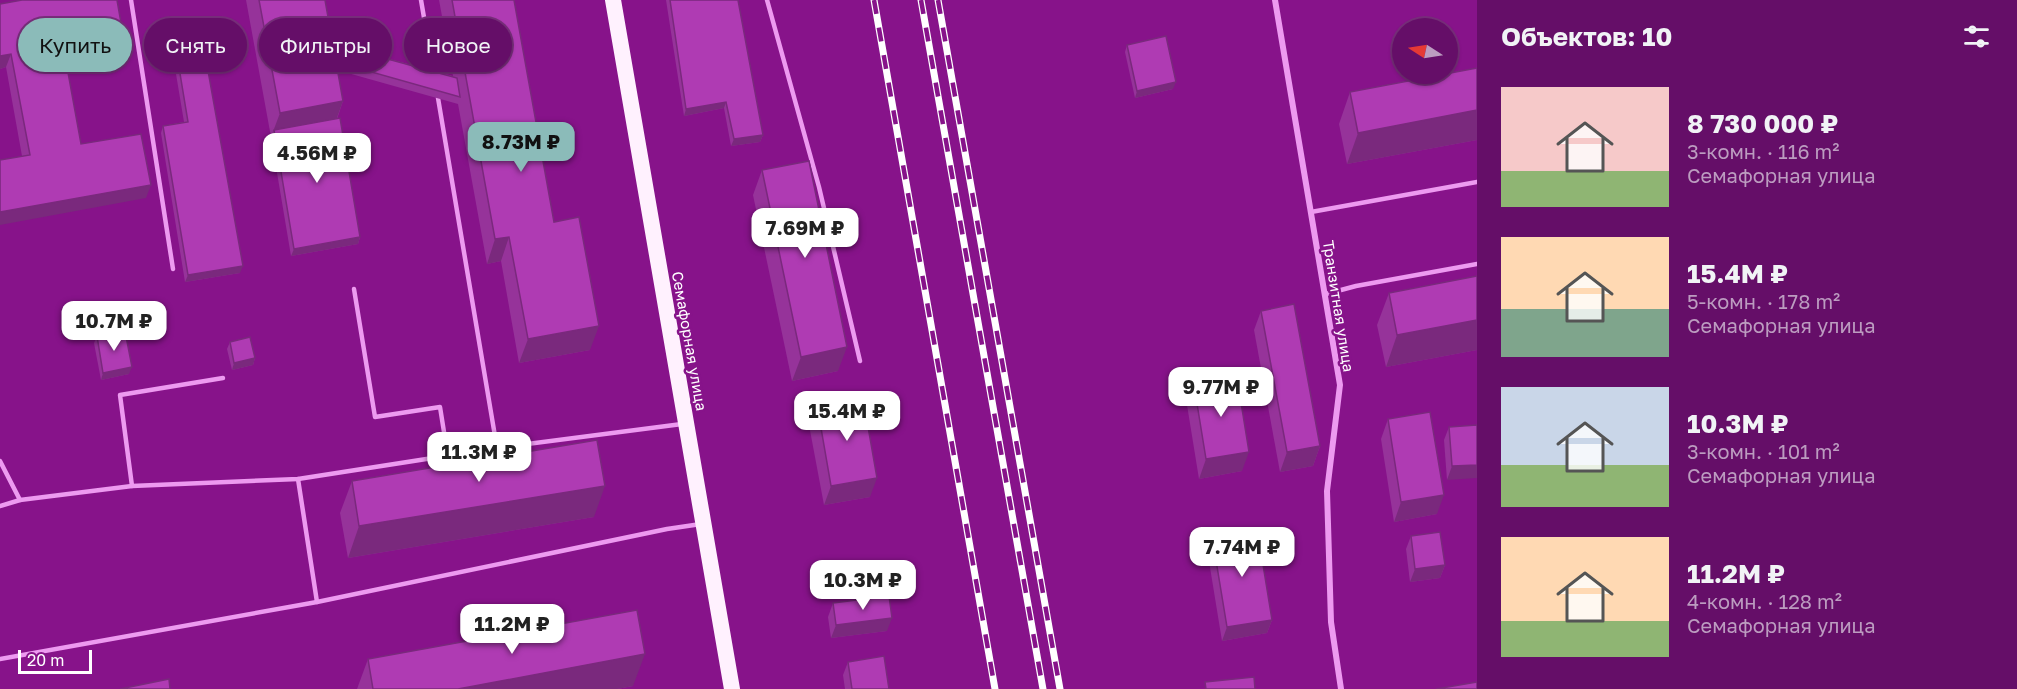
<!DOCTYPE html>
<html lang="ru">
<head>
<meta charset="utf-8">
<style>
  :root { --surface:#650e68; --page:#6b176e; --text:#f1f3f6; --muted:#bc9cc0; --line:#792e7c; --accent:#8bbbb9 }
  body { margin:0; font-family:"Golos Text",sans-serif; background:var(--page); color:var(--text); height:100vh; display:flex; flex-direction:column; font-size:22px; white-space:nowrap }
  * { box-sizing:border-box; margin:0 }
  p { font-size:20px; color:var(--muted) }
  .icon { flex:none; width:33px; height:33px; fill:none; stroke:currentColor; stroke-width:2; stroke-linecap:round; stroke-linejoin:round }
  .map { position:relative; flex:1; overflow:hidden }
  .sheet { display:flex; flex-direction:column; background:var(--surface); width:540px }
  .sheet>* { flex:none }
  .top-card { position:absolute; left:18px; top:18px; width:570px; height:54px; display:flex; gap:12px }
  .needle { width:39px; rotate:282deg }
  .buttons { position:absolute; left:1392px; top:18px; display:grid; gap:12px }
  .buttons a { display:grid; place-items:center; width:66px; height:66px; border-radius:50%; background:var(--surface); box-shadow:0 2px 4px #0004,0 0 0 2px var(--line); font-size:30px }
  .scale { position:absolute; left:18px; bottom:15px; width:74px; box-sizing:border-box; padding-left:6px; border:3px solid #fff; border-top:0; font-size:16px; line-height:21px; white-space:nowrap; color:#fff; -webkit-text-stroke:4px #87138a; paint-order:stroke }
  .price { position:absolute; translate:-50% -51px; padding:0 14px; border-radius:12px; background:#fff; color:#222; font-size:20px; line-height:39px; filter:drop-shadow(0 2px 3px #0008) }
  .price::after { content:''; position:absolute; left:50%; top:36px; width:18px; height:14px; margin-left:-9px; background:inherit; clip-path:polygon(0 0,100% 0,50% 100%) }
  .price.selected { background:var(--accent); color:#111 }
  ul { padding:0; list-style:none }
  li { display:flex; align-items:center; gap:18px; height:150px; padding:0 24px }
  li span { display:grid; place-items:center; flex:none; width:168px; height:120px; border-radius:0px; color:#555 }
  li>.icon { margin-inline-start:auto }
  span .icon { width:72px; height:72px; fill:#fffc; stroke-width:1 }
  li b { font-size:26px }
  h2 { display:flex; justify-content:space-between; align-items:center; height:72px; padding:0 24px; font-size:26px }
  .pill { padding:0 21px; border-radius:27px; background:var(--surface); box-shadow:0 2px 4px #0004,0 0 0 2px var(--line); font-size:21px; line-height:54px }
  .pill.selected { background:var(--accent); color:#111 }
  main { display:flex; flex:1; min-height:0 }
  .map>svg:first-child { display:block }
  .lines { fill:none; stroke-linecap:round; stroke-linejoin:round }
  .service { stroke:#ed9af0; stroke-width:4.5 }
  .minor { stroke:#ed9af0; stroke-width:6 }
  .trunk { stroke:#fff1fe; stroke-width:16 }
  .rail-casing { stroke:#fff; stroke-width:7 }
  .rail { stroke:#87138a; stroke-width:4.5; stroke-dasharray:14; stroke-linecap:butt }
  .wall { fill:#96339a }
  .shaded-wall { fill:#7a297d }
  .building { fill:#af3bb3; stroke:#7a297d; stroke-width:1.5 }
  .labels { text-anchor:middle; dominant-baseline:central; stroke-width:5; stroke-linejoin:round; paint-order:stroke }
  .street-label { font-size:15px; fill:#fff; stroke:#87138a }
</style>
</head>
<body>
<main>
<div class="map">
<svg width="1477" height="689" viewBox="0 0 1477 689">
  <rect width="100%" height="100%" fill="#87138a"/>
  <g class="lines">
    <g class="service">
      <path d="M131,0L173,269"/>
      <path d="M421,0L434,76"/>
      <path d="M767,0L819,187L860,361"/>
      <path d="M438,98L497,448"/>
      <path d="M1311,212L1477,182"/>
      <path d="M354,289L375,417L440,407L448,457"/>
      <path d="M1326,294L1356,286L1477,264"/>
      <path d="M0,461L20,500"/>
      <path d="M298,479L317,602"/>
      <path d="M132,486L120,395L223,378"/>
      <path d="M0,506L20,500L132,486L298,479L497,448L682,424"/>
      <path d="M0,659L317,602L667,529L701,524"/>
    </g>
    <path class="minor" d="M1275,0L1340,385L1327,491L1331,622L1341,689"/>
    <path class="trunk" d="M613,0L732,689"/>
    <g class="rail-casing">
      <g id="rail">
        <path d="M874,0L995,689"/>
        <path d="M921,0L1043,689"/>
        <path d="M938,0L1060,689"/>
      </g>
    </g>
    <use href="#rail" class="rail"/>
  </g>
  <g class="wall">
    <path d="M246,0H325L333,44L453,76L439,0H514L554,222L590,350L519,363L501,261L487,264L458,104L337,70L343,101L337,119L360,237L358,244L291,256L271,137Z"/>
    <path d="M666,0H738L763,135L760,142L731,146L724,108L684,116Z"/>
    <path d="M0,4L123,34L118,47L65,57L81,144L146,198L22,156L6,67L0,69Z"/>
    <path d="M173,31L240,273L185,282L161,133L163,126L184,122L170,38Z"/>
    <path d="M1127,45L1173,89L1135,98L1125,52Z"/>
    <path d="M1477,68V140L1347,164L1339,124L1350,92Z"/>
    <path d="M762,170L838,371L792,381L753,195Z"/>
    <path d="M1477,276V350L1386,367L1377,325L1389,293Z"/>
    <path d="M1261,311L1320,446L1313,466L1280,472L1254,330Z"/>
    <path d="M97,336L129,374L101,380L94,343Z"/>
    <path d="M230,342L255,358L253,365L232,370L227,349Z"/>
    <path d="M1194,385L1242,471L1199,479L1187,405Z"/>
    <path d="M817,405L870,497L824,505L809,425Z"/>
    <path d="M1388,419L1437,514L1394,522L1381,439Z"/>
    <path d="M1477,425L1447,480L1444,440L1449,427Z"/>
    <path d="M352,481L594,517L348,558L340,513Z"/>
    <path d="M1212,536L1272,620L1267,633L1222,641L1207,549Z"/>
    <path d="M1411,536L1445,565L1440,578L1410,582L1406,549Z"/>
    <path d="M833,603L887,631L831,638L828,617Z"/>
    <path d="M368,659L633,686L617,689H357Z"/>
    <path d="M848,662L889,689H845L843,675Z"/>
  </g>
  <g class="shaded-wall">
    <path d="M123,34L118,47L58,58L63,45Z"/>
    <path d="M11,54L6,67L0,69V56Z"/>
    <path d="M1176,82L1173,89L1135,98L1137,91Z"/>
    <path d="M343,101L334,126L274,130L271,137L280,113Z"/>
    <path d="M726,102L724,108L684,116L686,109Z"/>
    <path d="M1477,110V140L1347,164L1358,133Z"/>
    <path d="M763,135L760,142L731,146L734,139Z"/>
    <path d="M151,185L146,198L0,225V212Z"/>
    <path d="M360,237L358,244L291,256L294,249Z"/>
    <path d="M509,237L501,261L487,264L495,239Z"/>
    <path d="M243,266L240,273L185,282L188,275Z"/>
    <path d="M1477,320V350L1386,367L1397,335Z"/>
    <path d="M599,326L590,350L519,363L528,339Z"/>
    <path d="M847,347L838,371L792,381L801,357Z"/>
    <path d="M255,358L253,365L232,370L234,363Z"/>
    <path d="M132,367L129,374L101,380L103,373Z"/>
    <path d="M1320,446L1313,466L1280,472L1287,452Z"/>
    <path d="M1249,452L1242,471L1199,479L1206,459Z"/>
    <path d="M1477,465V478L1447,480L1452,466Z"/>
    <path d="M877,478L870,497L824,505L831,486Z"/>
    <path d="M605,486L594,517L348,558L359,526Z"/>
    <path d="M1444,495L1437,514L1394,522L1401,502Z"/>
    <path d="M1445,565L1440,578L1410,582L1415,569Z"/>
    <path d="M892,618L887,631L831,638L836,625Z"/>
    <path d="M1272,620L1267,633L1222,641L1227,627Z"/>
    <path d="M645,654L633,686L617,689H458Z"/>
  </g>
  <g class="building">
    <path d="M22,0H117L123,34L63,45L81,144L141,134L151,185L0,212V160L30,155L11,54L0,56V4Z"/>
    <path d="M259,0H325L343,101L280,113Z"/>
    <path d="M452,0H514L554,222L579,217L599,326L528,339L509,237L495,239Z"/>
    <path d="M670,0H738L763,135L734,139L726,102L686,109Z"/>
    <path d="M200,26L243,266L188,275L163,126L188,122L173,31Z"/>
    <path d="M1166,36L1176,82L1137,91L1127,45Z"/>
    <path d="M333,44L457,78L460,97L336,62Z"/>
    <path d="M1477,68V110L1358,133L1350,92Z"/>
    <path d="M340,118L360,237L294,249L274,130Z"/>
    <path d="M809,161L847,347L801,357L762,170Z"/>
    <path d="M1477,276V320L1397,335L1389,293Z"/>
    <path d="M1294,304L1320,446L1287,452L1261,311Z"/>
    <path d="M125,331L132,367L103,373L97,336Z"/>
    <path d="M250,337L255,358L234,363L230,342Z"/>
    <path d="M1237,378L1249,452L1206,459L1194,385Z"/>
    <path d="M863,398L877,478L831,486L817,405Z"/>
    <path d="M1430,412L1444,495L1401,502L1388,419Z"/>
    <path d="M1477,425V465L1452,466L1449,427Z"/>
    <path d="M597,440L605,486L359,526L352,481Z"/>
    <path d="M1257,528L1272,620L1227,627L1212,536Z"/>
    <path d="M1440,532L1445,565L1415,569L1411,536Z"/>
    <path d="M889,596L892,618L836,625L833,603Z"/>
    <path d="M637,610L645,654L458,689H373L368,659Z"/>
    <path d="M884,656L889,689H852L848,662Z"/>
    <path d="M1254,677L1255,689H1206L1205,682Z"/>
    <path d="M169,679L170,689H120Z"/>
    <path d="M1477,682V689H1436Z"/>
  </g>
  <g class="labels">
    <g class="street-label">
      <text transform="translate(1339 306) rotate(81)">Транзитная улица</text>
      <text transform="translate(690 341) rotate(80)">Семафорная улица</text>
    </g>
  </g>
</svg>
<div class="buttons">
<a><svg class="needle" viewBox="-14 -14 28 28"><path d="M0-13l5 13h-10z" fill="#e53935"/><path d="M0 13l5-13h-10z" fill="#bc9cc0"/></svg></a>
</div>
<div class="scale">20 m</div>
<b class="price selected" style="left:521px;top:173px">8.73M ₽</b>
<b class="price" style="left:317px;top:184px">4.56M ₽</b>
<b class="price" style="left:805px;top:259px">7.69M ₽</b>
<b class="price" style="left:114px;top:352px">10.7M ₽</b>
<b class="price" style="left:1221px;top:418px">9.77M ₽</b>
<b class="price" style="left:847px;top:442px">15.4M ₽</b>
<b class="price" style="left:479px;top:483px">11.3M ₽</b>
<b class="price" style="left:1242px;top:578px">7.74M ₽</b>
<b class="price" style="left:863px;top:611px">10.3M ₽</b>
<b class="price" style="left:512px;top:655px">11.2M ₽</b>
<div class="top-card">
<a class="pill selected">Купить</a>
<a class="pill">Снять</a>
<a class="pill">Фильтры</a>
<a class="pill">Новое</a>
</div>
</div>
<section class="sheet">
<h2>Объектов: 10<svg class="icon" aria-label="filters" viewBox="0 0 24 24"><path d="M4 7h16M4 17h16"/><circle cx="9" cy="7" r="2"/><circle cx="15" cy="17" r="2"/></svg></h2>
<ul>
<li><span style="background:linear-gradient(#f6c9c9 70%,#8fb573 0)"><svg class="icon" aria-label="home" viewBox="0 0 24 24"><path d="M3 11l9-7 9 7M6 9v11h12V9"/></svg></span><div><b>8 730 000 ₽</b><p>3-комн. · 116 m²</p><p>Семафорная улица</p></div></li>
<li><span style="background:linear-gradient(#ffd9b3 60%,#7fa58c 0)"><svg class="icon" aria-label="home" viewBox="0 0 24 24"><path d="M3 11l9-7 9 7M6 9v11h12V9"/></svg></span><div><b>15.4M ₽</b><p>5-комн. · 178 m²</p><p>Семафорная улица</p></div></li>
<li><span style="background:linear-gradient(#c9d6e8 65%,#8fb573 0)"><svg class="icon" aria-label="home" viewBox="0 0 24 24"><path d="M3 11l9-7 9 7M6 9v11h12V9"/></svg></span><div><b>10.3M ₽</b><p>3-комн. · 101 m²</p><p>Семафорная улица</p></div></li>
<li><span style="background:linear-gradient(#ffd9b3 70%,#8fb573 0)"><svg class="icon" aria-label="home" viewBox="0 0 24 24"><path d="M3 11l9-7 9 7M6 9v11h12V9"/></svg></span><div><b>11.2M ₽</b><p>4-комн. · 128 m²</p><p>Семафорная улица</p></div></li>
</ul>
</section>
</main>
</body>
</html>
